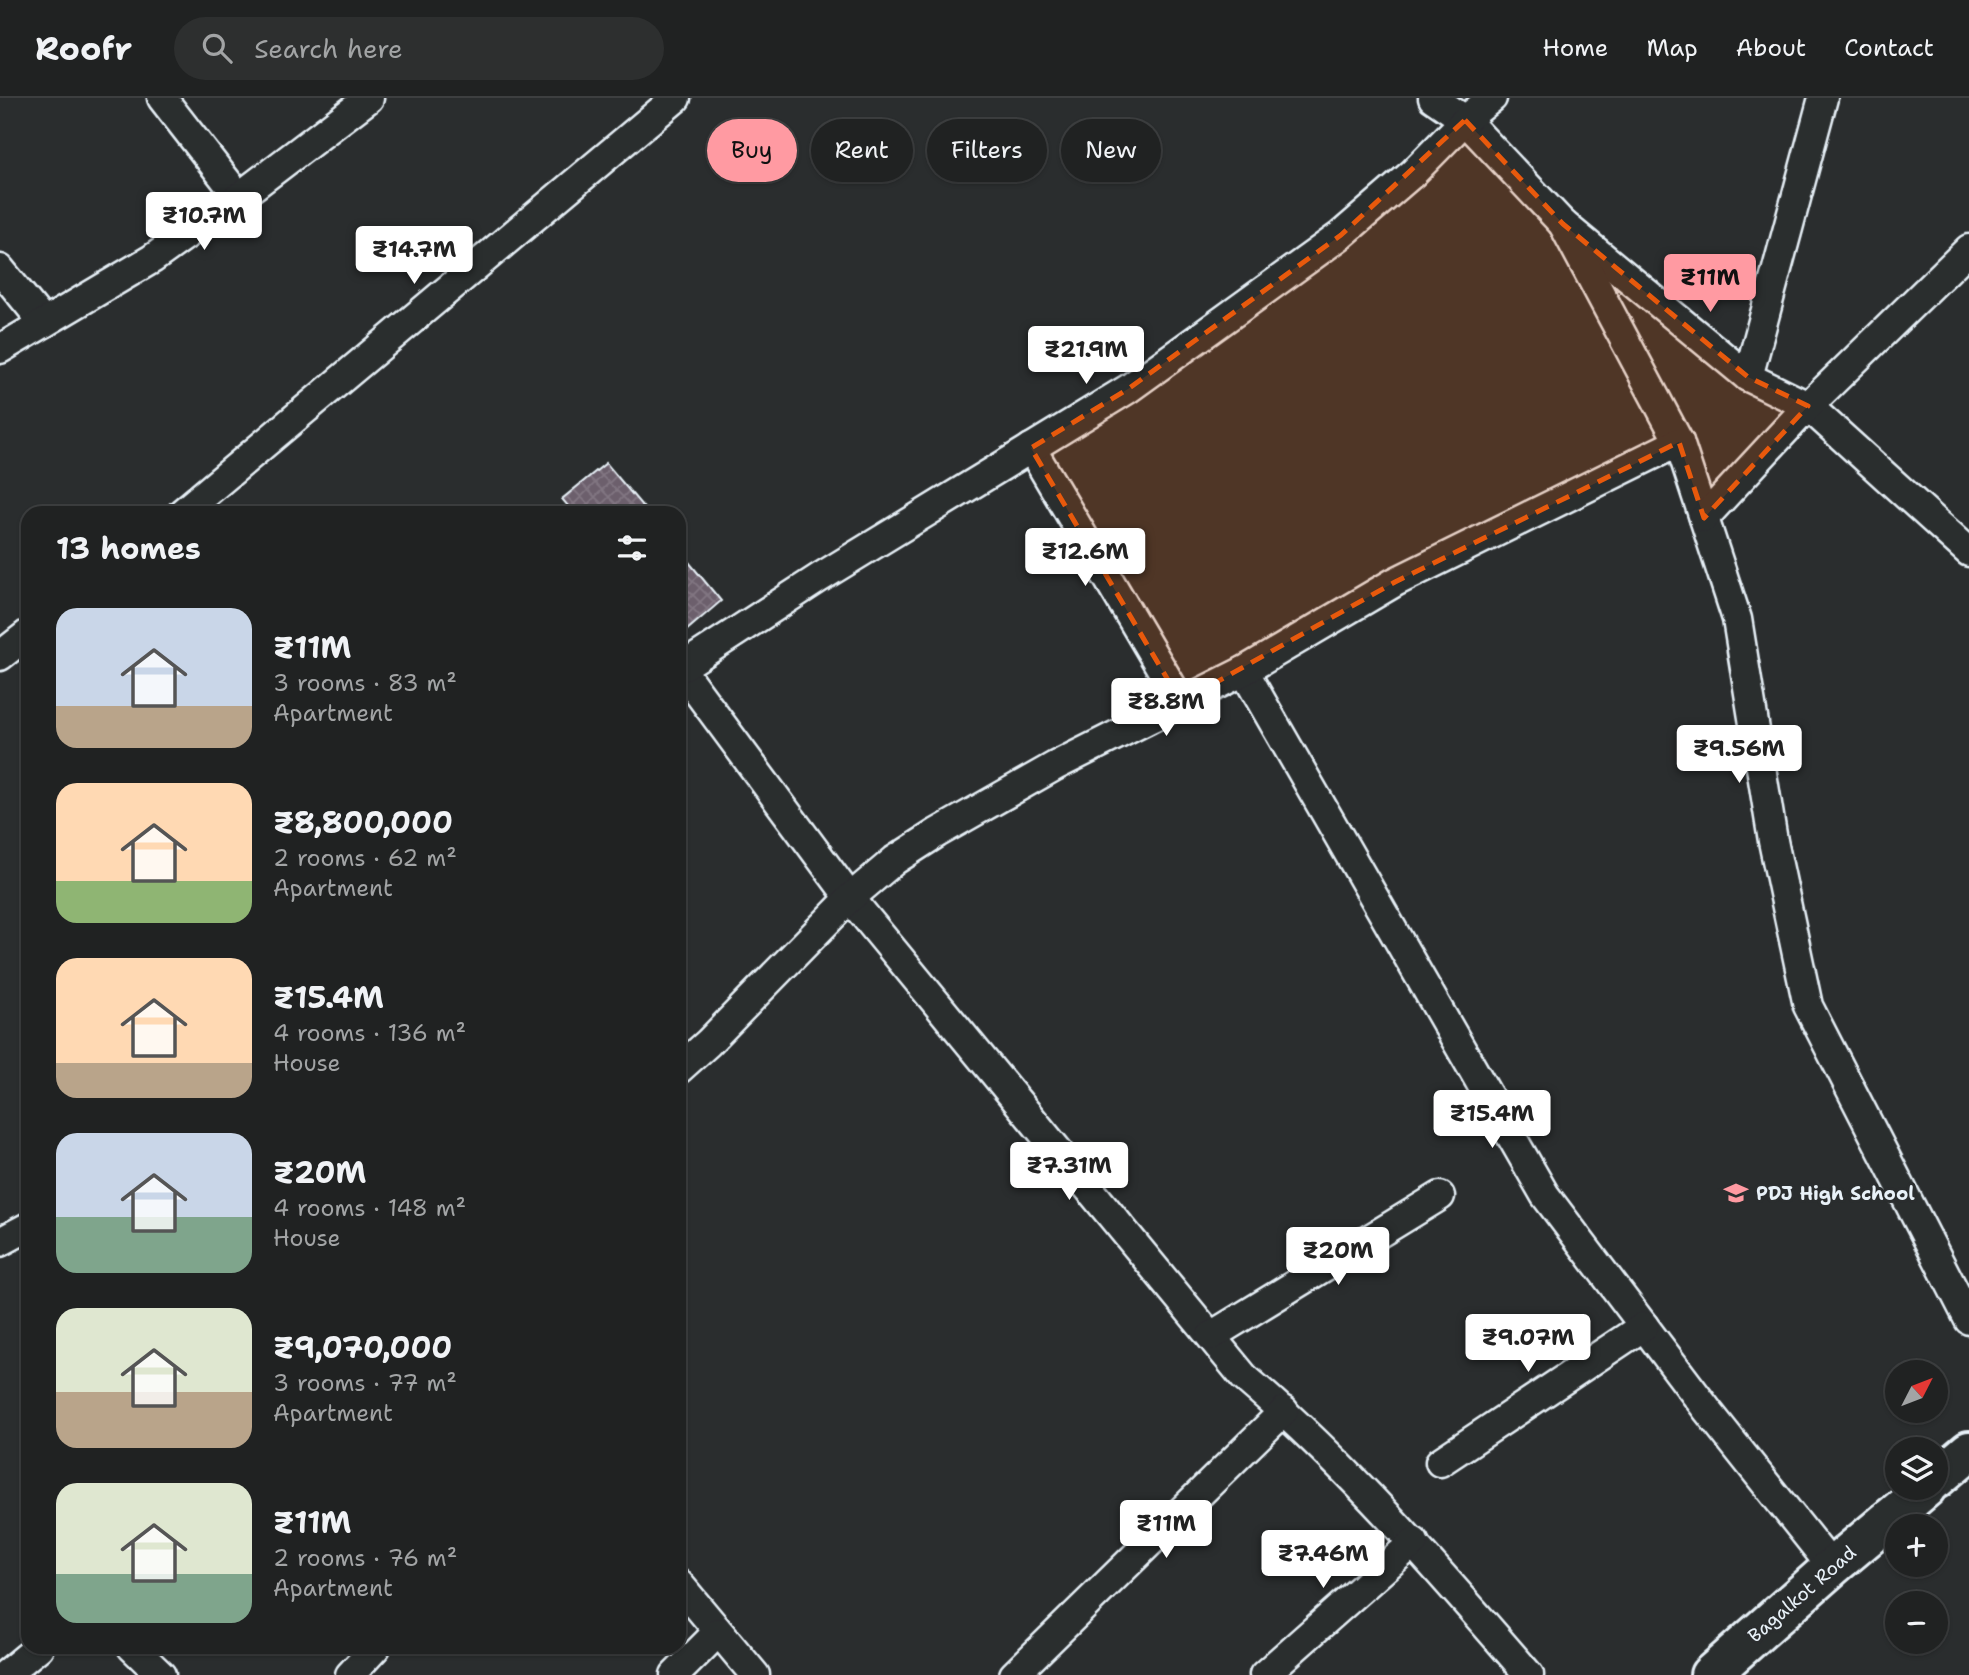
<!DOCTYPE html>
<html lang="en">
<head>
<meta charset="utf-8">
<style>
  :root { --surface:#202222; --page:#2d2f2f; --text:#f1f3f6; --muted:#a2a4a5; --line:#3d3f40; --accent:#ff9aa2 }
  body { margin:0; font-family:"Shantell Sans",sans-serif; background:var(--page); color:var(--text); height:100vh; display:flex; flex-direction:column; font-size:26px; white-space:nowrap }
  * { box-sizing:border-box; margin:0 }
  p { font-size:23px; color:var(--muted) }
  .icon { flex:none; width:38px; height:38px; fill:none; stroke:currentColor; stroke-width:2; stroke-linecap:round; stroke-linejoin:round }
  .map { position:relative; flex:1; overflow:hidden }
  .side { position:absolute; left:21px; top:408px; width:665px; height:1148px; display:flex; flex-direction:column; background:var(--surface); border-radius:21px; box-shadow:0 2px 5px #0004,0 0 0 2px var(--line) }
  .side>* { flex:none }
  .top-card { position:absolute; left:707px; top:21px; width:665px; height:63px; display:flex; gap:14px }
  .needle { width:46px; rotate:48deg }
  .fabs { position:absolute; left:1885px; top:1262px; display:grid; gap:14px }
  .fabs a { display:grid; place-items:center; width:63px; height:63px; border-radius:50%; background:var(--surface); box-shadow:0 2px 5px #0004,0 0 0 2px var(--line); font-size:35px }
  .price { position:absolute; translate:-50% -60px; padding:0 16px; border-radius:7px; background:#fff; color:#222; font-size:23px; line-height:46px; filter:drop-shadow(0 2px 4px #0008) }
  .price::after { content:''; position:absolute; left:50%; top:42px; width:21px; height:16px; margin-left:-10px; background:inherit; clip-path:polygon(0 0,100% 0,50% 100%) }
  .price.current { background:var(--accent); color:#111 }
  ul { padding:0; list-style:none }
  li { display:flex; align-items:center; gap:21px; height:175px; padding:0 35px }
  li span { display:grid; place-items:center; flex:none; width:196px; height:140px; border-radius:21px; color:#555 }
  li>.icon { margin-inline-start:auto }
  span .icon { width:84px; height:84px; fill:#fffc; stroke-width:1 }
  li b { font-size:30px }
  h2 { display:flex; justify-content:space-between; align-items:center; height:84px; padding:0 35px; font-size:30px }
  .tag { padding:0 24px; border-radius:32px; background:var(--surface); box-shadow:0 2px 5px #0004,0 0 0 2px var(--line); font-size:24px; line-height:63px }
  .tag.current { background:var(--accent); color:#111 }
  header { display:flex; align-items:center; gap:42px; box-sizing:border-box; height:98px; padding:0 35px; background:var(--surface); border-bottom:2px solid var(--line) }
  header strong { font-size:33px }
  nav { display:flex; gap:38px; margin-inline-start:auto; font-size:24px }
  .search { width:490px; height:63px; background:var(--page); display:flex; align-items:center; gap:18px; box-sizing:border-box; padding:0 24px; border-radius:38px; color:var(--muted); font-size:26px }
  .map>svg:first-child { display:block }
  .building { fill:url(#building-cross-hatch); stroke:#e8f1f8; stroke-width:2 }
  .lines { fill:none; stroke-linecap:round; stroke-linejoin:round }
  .minor-casing { stroke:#e8f1f8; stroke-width:33 }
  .primary-casing { stroke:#e8f1f8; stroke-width:44 }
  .minor { stroke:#2a2d2e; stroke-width:28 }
  .primary { stroke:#2a2d2e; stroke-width:38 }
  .marked { fill:#e8590c; fill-opacity:0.2; stroke:#e8590c; stroke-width:5; stroke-dasharray:14 9; stroke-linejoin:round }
  .labels { text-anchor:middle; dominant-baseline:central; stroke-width:6; stroke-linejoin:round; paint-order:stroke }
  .poi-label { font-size:19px; font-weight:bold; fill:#e8f1f8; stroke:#2a2d2e; text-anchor:start }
  .street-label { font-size:19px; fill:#e8f1f8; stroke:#2a2d2e }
</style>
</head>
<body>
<header>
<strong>Roofr</strong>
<div class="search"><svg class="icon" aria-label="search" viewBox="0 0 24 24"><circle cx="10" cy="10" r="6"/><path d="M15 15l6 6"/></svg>Search here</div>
<nav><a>Home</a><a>Map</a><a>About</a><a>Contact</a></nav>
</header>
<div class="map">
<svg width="1969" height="1577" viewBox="0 0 1969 1577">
  <defs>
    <pattern id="building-cross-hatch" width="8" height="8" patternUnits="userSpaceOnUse" patternTransform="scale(1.75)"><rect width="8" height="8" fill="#6c5f6c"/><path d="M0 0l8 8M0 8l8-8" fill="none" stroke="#817682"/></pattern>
  </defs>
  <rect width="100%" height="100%" fill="#2a2d2e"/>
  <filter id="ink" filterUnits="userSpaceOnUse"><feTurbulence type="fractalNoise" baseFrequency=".0143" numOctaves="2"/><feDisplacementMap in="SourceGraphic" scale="14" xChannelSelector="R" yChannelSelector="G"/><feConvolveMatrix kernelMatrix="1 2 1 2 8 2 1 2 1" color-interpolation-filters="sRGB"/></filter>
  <g filter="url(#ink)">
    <g class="building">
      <path d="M606,365L648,415H574L562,401Z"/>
      <path d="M679,452L721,503L679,539Z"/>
    </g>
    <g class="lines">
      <g class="minor-casing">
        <g id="minor">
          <path d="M162,0L239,99"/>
          <path d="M1433,0L1465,22L1563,126L1748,279L1808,308L1969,454"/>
          <path d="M1563,126L1679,344L1737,521L1773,743L1808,908L1969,1222"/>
          <path d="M0,171L44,225"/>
          <path d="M0,251L152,161L239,99L369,0"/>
          <path d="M1748,279L1823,0"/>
          <path d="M1031,350L1181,604"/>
          <path d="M182,415L676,0"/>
          <path d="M1704,420L1808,308L1969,151"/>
          <path d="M0,558L28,536"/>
          <path d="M680,570L850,800L1244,1279C1349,1368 1439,1473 1529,1577"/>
          <path d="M679,571L819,480L1128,291L1341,137L1413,75L1465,22L1492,0"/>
          <path d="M1244,573L1545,1097L1708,1313L1832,1469"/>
          <path d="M679,971L708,945L850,800L895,762L937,735L1055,668L1244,573L1395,484L1679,344"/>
          <path d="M0,1144L28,1129"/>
          <path d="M1211,1238L1440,1098"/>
          <path d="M1440,1364L1644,1228"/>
          <path d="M679,1486L755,1577"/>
          <path d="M132,1549L161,1577"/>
          <path d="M5,1577L39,1549"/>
          <path d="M350,1577L376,1549"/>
          <path d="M675,1577L718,1534"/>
          <path d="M1014,1577L1284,1313"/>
          <path d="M1264,1577L1414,1444"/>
        </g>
      </g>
      <g class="primary-casing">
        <g id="primary">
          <path d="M1936,1381L1969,1353"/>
          <path d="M1710,1577L1832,1469L1926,1390"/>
        </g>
      </g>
      <use href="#minor" class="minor"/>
      <use href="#primary" class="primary"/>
    </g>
  </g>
  <path class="marked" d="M1465,22L1563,126L1748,279L1808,308L1704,420L1679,344L1395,484L1181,604L1031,350L1128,291L1341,137Z"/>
  <defs>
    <g id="school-bare" transform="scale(1.89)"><path d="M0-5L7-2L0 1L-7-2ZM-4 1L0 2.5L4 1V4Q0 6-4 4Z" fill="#ff9aa2" stroke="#2a2d2e" stroke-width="2.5" paint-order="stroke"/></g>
  </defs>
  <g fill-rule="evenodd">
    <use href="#school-bare" x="1736" y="1095"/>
  </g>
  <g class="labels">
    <g class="poi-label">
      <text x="1756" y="1095">PDJ High School</text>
    </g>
    <g class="street-label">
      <text transform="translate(1802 1496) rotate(-41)">Bagalkot Road</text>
    </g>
  </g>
</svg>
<div class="fabs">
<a><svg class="needle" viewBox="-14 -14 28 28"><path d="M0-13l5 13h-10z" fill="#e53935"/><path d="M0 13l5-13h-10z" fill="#a2a4a5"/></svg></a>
<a><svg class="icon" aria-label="layers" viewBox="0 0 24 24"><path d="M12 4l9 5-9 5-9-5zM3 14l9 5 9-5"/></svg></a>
<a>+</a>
<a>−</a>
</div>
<b class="price" style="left:204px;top:154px">₹10.7M</b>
<b class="price" style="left:414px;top:188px">₹14.7M</b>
<b class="price current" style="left:1710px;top:216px">₹11M</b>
<b class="price" style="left:1086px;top:288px">₹21.9M</b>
<b class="price" style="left:1085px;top:490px">₹12.6M</b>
<b class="price" style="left:1166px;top:640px">₹8.8M</b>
<b class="price" style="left:1739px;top:687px">₹9.56M</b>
<b class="price" style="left:1492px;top:1052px">₹15.4M</b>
<b class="price" style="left:1069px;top:1104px">₹7.31M</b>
<b class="price" style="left:1338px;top:1189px">₹20M</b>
<b class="price" style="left:1528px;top:1276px">₹9.07M</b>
<b class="price" style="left:1166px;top:1462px">₹11M</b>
<b class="price" style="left:1323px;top:1492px">₹7.46M</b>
<div class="top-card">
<a class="tag current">Buy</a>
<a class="tag">Rent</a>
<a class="tag">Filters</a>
<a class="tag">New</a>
</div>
<section class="side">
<h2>13 homes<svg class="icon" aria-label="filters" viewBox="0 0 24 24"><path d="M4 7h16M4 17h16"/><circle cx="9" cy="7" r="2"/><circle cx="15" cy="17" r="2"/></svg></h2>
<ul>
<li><span style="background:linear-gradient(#c9d6e8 70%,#b9a48a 0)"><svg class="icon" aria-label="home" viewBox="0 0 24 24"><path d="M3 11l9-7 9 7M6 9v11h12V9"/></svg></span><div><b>₹11M</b><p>3 rooms · 83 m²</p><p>Apartment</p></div></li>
<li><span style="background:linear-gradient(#ffd9b3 70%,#8fb573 0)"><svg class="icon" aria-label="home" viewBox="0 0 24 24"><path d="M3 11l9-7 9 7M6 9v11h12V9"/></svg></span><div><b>₹8,800,000</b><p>2 rooms · 62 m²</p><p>Apartment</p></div></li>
<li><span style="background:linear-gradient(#ffd9b3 75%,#b9a48a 0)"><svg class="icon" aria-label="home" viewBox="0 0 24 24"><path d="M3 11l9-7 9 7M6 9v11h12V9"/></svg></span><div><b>₹15.4M</b><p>4 rooms · 136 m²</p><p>House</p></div></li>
<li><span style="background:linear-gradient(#c9d6e8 60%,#7fa58c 0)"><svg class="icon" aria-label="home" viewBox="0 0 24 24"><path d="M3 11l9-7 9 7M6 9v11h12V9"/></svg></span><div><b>₹20M</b><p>4 rooms · 148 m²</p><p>House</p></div></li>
<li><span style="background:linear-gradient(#dfe7d0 60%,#b9a48a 0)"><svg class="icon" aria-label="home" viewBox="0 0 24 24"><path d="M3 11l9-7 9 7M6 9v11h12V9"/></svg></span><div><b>₹9,070,000</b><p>3 rooms · 77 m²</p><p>Apartment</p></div></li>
<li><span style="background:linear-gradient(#dfe7d0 65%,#7fa58c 0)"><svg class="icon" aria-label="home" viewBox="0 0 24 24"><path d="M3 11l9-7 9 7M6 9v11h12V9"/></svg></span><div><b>₹11M</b><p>2 rooms · 76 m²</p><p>Apartment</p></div></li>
</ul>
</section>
</div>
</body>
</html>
